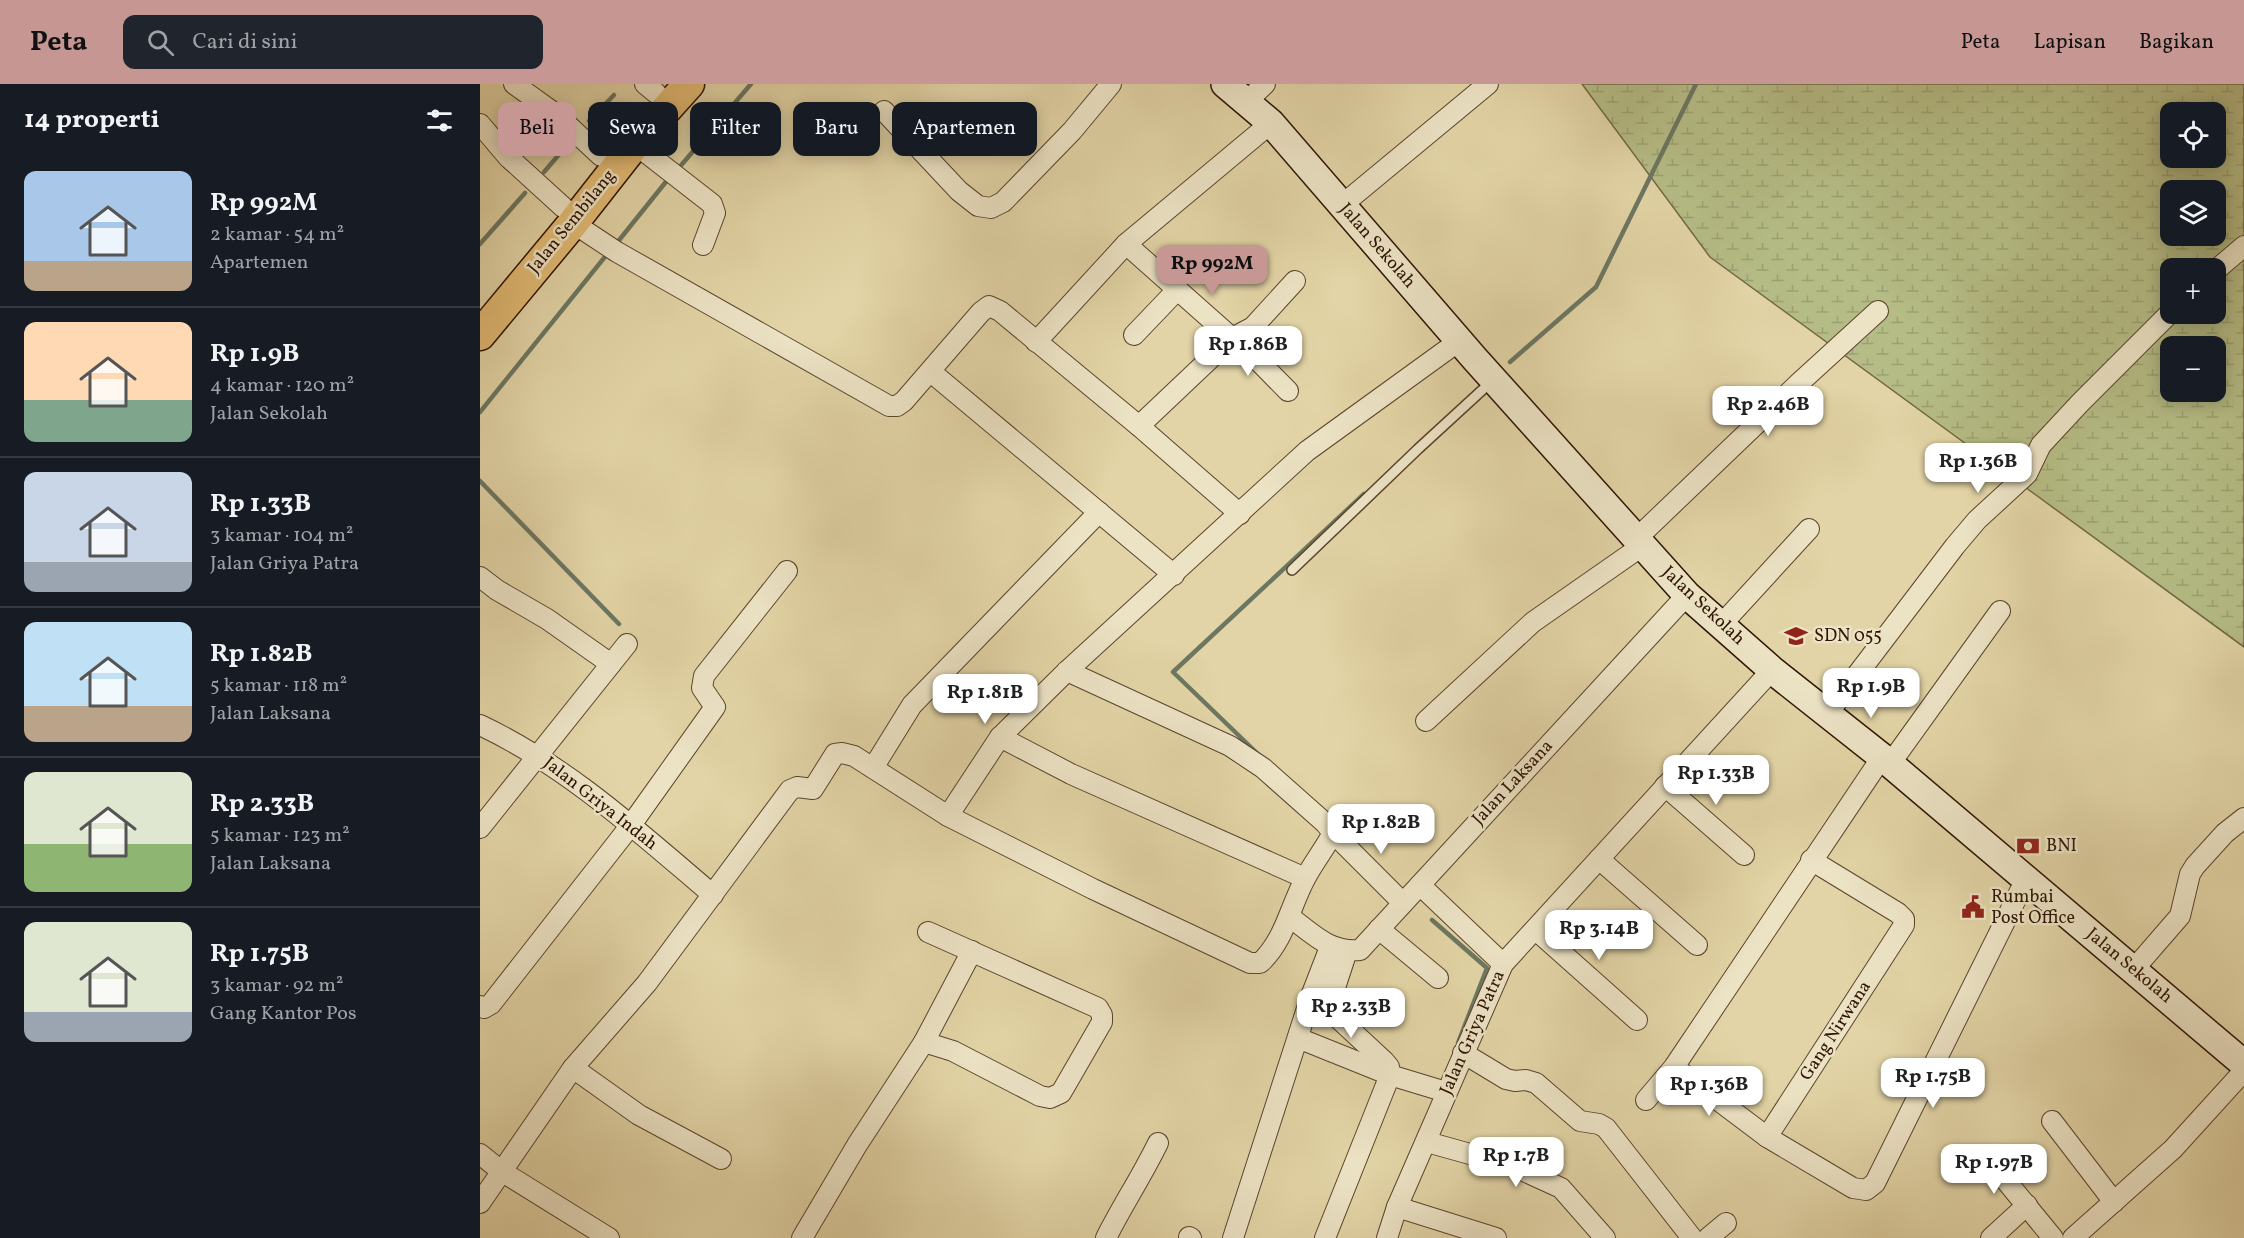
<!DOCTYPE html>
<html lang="id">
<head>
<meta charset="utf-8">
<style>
  :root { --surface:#171b24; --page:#20242c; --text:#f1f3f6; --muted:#9ea1a6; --line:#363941; --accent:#c59692 }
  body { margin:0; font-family:Vollkorn,serif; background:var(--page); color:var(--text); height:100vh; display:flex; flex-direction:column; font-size:22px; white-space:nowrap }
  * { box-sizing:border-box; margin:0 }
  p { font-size:20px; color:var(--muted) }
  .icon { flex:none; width:33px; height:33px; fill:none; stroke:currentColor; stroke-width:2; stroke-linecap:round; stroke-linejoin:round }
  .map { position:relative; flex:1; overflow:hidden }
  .sheet { display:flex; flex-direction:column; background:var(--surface); width:480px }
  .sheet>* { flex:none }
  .hud { position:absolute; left:18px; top:18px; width:570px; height:54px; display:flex; gap:12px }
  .buttons { position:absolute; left:1680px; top:18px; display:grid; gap:12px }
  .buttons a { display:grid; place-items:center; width:66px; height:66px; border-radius:12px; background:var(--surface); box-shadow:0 3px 15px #0003; font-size:30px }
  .price { position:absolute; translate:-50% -51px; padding:0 14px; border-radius:12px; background:#fff; color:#222; font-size:20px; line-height:39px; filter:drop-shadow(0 2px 3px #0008) }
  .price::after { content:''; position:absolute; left:50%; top:36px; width:18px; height:14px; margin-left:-9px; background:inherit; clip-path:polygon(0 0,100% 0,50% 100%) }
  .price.on { background:var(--accent); color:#111 }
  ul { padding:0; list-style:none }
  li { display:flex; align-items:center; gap:18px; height:150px; padding:0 24px }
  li+li { border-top:2px solid var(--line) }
  li span { display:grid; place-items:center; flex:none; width:168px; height:120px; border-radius:12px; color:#555 }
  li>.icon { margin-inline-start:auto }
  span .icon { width:72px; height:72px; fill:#fffc; stroke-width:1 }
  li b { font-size:26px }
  h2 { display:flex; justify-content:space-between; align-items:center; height:72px; padding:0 24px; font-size:26px }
  .tag { padding:0 21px; border-radius:12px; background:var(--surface); box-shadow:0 3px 15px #0003; font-size:21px; line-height:54px }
  .tag.on { background:var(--accent); color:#111 }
  header { display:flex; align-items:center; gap:36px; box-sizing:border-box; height:84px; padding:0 30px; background:var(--accent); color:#111 }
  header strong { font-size:28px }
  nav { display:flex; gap:33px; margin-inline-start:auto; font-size:21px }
  .search { width:420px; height:54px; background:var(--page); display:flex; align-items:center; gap:15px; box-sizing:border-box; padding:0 21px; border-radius:12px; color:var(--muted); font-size:22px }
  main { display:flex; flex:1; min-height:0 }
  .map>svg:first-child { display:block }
  .wetland { fill:url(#wetland-marsh); stroke:#726844; stroke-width:1.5; fill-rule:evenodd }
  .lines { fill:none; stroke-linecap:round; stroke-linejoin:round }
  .stream { stroke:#6c7762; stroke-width:4.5 }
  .lane-casing { stroke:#5b442c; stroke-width:12 }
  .street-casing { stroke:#5b442c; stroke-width:22 }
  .secondary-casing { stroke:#2e1403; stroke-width:30 }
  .primary-casing { stroke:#2e1403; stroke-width:33 }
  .lane { stroke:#ece3c5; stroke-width:9 }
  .street { stroke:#ece3c5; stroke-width:20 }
  .secondary { stroke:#ece3c5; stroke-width:27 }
  .primary { stroke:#e1ba73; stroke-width:30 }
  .labels { text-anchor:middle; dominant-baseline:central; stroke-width:5; stroke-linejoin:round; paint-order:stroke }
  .street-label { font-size:18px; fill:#2e1403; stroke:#ece3c5 }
  .poi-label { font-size:18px; fill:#2e1403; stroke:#ece3c5; text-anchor:start }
</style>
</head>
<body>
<header>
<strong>Peta</strong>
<div class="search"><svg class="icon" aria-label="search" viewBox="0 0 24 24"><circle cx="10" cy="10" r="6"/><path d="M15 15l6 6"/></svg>Cari di sini</div>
<nav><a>Peta</a><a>Lapisan</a><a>Bagikan</a></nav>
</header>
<main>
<section class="sheet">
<h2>14 properti<svg class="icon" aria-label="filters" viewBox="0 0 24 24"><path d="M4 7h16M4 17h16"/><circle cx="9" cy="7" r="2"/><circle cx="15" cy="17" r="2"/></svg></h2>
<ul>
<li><span style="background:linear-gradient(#a9c7e8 75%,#b9a48a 0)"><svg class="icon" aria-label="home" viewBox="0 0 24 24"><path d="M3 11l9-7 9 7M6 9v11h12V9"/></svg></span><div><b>Rp 992M</b><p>2 kamar · 54 m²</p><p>Apartemen</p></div></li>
<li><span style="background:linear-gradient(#ffd9b3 65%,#7fa58c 0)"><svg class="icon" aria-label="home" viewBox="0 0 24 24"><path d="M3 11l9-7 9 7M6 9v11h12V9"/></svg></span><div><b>Rp 1.9B</b><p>4 kamar · 120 m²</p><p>Jalan Sekolah</p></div></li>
<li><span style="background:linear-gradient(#c9d6e8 75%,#9aa5b1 0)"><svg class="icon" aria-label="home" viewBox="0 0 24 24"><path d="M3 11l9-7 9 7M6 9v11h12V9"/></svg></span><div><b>Rp 1.33B</b><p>3 kamar · 104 m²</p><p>Jalan Griya Patra</p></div></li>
<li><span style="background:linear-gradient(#bfe0f5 70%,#b9a48a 0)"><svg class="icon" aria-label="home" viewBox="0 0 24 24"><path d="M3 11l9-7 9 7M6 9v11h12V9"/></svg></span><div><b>Rp 1.82B</b><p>5 kamar · 118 m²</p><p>Jalan Laksana</p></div></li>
<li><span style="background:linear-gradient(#dfe7d0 60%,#8fb573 0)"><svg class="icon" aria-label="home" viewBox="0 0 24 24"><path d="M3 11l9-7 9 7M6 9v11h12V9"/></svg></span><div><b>Rp 2.33B</b><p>5 kamar · 123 m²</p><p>Jalan Laksana</p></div></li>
<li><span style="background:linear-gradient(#dfe7d0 75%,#9aa5b1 0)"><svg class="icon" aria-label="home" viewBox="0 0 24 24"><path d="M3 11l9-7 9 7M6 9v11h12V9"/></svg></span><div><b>Rp 1.75B</b><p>3 kamar · 92 m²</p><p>Gang Kantor Pos</p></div></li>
</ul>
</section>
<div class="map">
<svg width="1764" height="1154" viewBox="0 0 1764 1154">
  <defs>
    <pattern id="wetland-marsh" width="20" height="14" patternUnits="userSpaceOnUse" patternTransform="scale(1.5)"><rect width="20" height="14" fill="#b5bc85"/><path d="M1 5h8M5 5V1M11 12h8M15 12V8" fill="none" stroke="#9ca171"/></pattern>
  </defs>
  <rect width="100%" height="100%" fill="#e2d4a6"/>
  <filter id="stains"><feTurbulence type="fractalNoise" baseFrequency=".00333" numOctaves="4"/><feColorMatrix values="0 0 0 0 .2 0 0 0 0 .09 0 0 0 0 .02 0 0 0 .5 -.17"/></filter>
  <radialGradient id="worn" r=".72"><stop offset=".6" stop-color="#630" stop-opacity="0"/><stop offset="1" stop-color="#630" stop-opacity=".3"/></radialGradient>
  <path class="wetland" d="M1102,0H1764V563L1230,173ZM1690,28H1736V74H1690ZM1690,106H1736V152H1690ZM1690,184H1736V230H1690ZM1690,262H1736V308H1690Z"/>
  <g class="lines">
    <g class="stream">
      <path d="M109,37L134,11"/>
      <path d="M197,86L271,0"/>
      <path d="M64,88L88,60"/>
      <path d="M0,160L45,109"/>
      <path d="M136,160L189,94"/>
      <path d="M1030,278L1116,203L1216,0"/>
      <path d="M0,328L128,169"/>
      <path d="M0,397L139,540"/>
      <path d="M780,672L693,588L884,410"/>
      <path d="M952,836L1007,884L978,959"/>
    </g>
    <g class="lane-casing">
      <path id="lane" d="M812,486L938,365L1011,298"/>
    </g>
    <g class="street-casing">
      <g id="street">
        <path d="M34,0L77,31L121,72"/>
        <path d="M165,0L176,9"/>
        <path d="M766,18L785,0"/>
        <path d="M404,27L479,107L498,122L511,124L523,118L592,47L631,0"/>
        <path d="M0,40L28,73L83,123"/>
        <path d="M155,60L232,120L235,129L223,161"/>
        <path d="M862,121L1008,0"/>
        <path d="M93,139L137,168L409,322H417L424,317L501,228L509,222L520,227L659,342L760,430"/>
        <path d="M646,160L752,254L773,243L815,197"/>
        <path d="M1736,186L1764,162"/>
        <path d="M654,251L697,206"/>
        <path d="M755,253L808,307"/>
        <path d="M556,258L646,160L791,39"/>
        <path d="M451,288L694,491"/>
        <path d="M659,342L752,254"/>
        <path d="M1156,455L1318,300L1398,227"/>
        <path d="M0,493L17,506L67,535L131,580"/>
        <path d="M1241,541L1329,445"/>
        <path d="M1348,629L1475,462L1497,436L1547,390L1561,361L1600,319L1690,229"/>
        <path d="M946,637L1053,538L1162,462"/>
        <path d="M0,641C87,682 160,749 233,811"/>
        <path d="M520,653L591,690L825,794"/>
        <path d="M1410,680L1520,527"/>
        <path d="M393,684L432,621L619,428"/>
        <path d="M1185,702L1264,771"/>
        <path d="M468,732L520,653L587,587L827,367L979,257"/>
        <path d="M0,744L147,560"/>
        <path d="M853,749L923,819"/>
        <path d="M1119,775L1217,861"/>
        <path d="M940,801L1023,880"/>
        <path d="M810,833C833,850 850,869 880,866L1207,511"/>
        <path d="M899,845L958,894"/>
        <path d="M1056,846L1157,936"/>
        <path d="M1654,885L1700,832L1710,790L1715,782L1745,749L1764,734"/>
        <path d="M831,912L848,925L904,977L909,983L910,991L845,1154"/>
        <path d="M0,922L4,924L11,920L151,741L235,623L222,604L224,592L307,487"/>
        <path d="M848,925L867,867"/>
        <path d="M818,954L910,991L966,1008"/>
        <path d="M444,958L492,867"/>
        <path d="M983,969L1026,995L1035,997L1046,996L1056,999L1100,1037L1119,1040L1126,1044L1212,1154"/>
        <path d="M1194,983L1287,1053L1373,1104L1386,1106L1395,1099L1546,795"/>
        <path d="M93,984L159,1031L241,1075"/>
        <path d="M1166,1016L1194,983L1402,673"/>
        <path d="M1572,1037L1634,1118"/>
        <path d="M1287,1053L1424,841V835L1418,829L1331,776"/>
        <path d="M947,1058L1033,1082L1081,1104L1125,1154"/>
        <path d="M0,1070L21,1087L129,1154"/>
        <path d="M1517,1082L1518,1087L1573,1154"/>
        <path d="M0,1119L93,984L167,899L310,706L317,703L333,705L355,670L362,669L374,672L468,732L613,805L770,879H780C805,856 810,822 826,793C834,778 845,764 853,749L845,739L783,684L750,662L587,587"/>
        <path d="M917,1123L1016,1154"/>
        <path d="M709,1153L711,1154"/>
        <path d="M322,1154L377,1061L444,958L473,967L560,1012L570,1014L581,1009L622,938V931L618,924L448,848"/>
        <path d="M626,1154C642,1122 662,1092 678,1059"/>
        <path d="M753,1154L831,912L850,863"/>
        <path d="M907,1154L917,1123L1023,880L1292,586"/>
        <path d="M1228,1154L1246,1139"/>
        <path d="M1511,1154L1547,1121"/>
        <path d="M1593,1154L1693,1065L1764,987"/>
      </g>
    </g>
    <g class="secondary-casing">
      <path id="secondary" d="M745,0L791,39L995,275L1207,511L1292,586L1402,673L1764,980"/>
    </g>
    <g class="primary-casing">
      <path id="primary" d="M0,251L93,139L155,60L209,0"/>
    </g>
    <use href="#lane" class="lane"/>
    <use href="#street" class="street"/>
    <use href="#secondary" class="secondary"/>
    <use href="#primary" class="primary"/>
  </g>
  <defs>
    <g id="school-bare" transform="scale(1.8)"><path d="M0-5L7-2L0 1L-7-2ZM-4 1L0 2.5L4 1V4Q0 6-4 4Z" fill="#8f2418" stroke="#ece3c5" stroke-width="2.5" paint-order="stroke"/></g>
    <g id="bank-bare" transform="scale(1.8)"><path d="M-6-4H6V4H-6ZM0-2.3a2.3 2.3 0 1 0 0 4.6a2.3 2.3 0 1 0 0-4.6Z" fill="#8f2418" stroke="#ece3c5" stroke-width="2.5" paint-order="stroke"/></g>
    <g id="civic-bare" transform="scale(1.8)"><path d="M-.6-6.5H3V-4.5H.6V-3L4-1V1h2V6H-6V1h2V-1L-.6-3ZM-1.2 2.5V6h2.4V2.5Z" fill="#8f2418" stroke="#ece3c5" stroke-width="2.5" paint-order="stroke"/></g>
  </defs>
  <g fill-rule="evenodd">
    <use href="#school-bare" x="1316" y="552"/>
    <use href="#bank-bare" x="1548" y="762"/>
    <use href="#civic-bare" x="1493" y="823"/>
  </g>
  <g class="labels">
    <g class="street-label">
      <text transform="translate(92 138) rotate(-51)">Jalan Sembilang</text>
      <text transform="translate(897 162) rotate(49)">Jalan Sekolah</text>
      <text transform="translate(1223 522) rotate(43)">Jalan Sekolah</text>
      <text transform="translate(1033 699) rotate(-47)">Jalan Laksana</text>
      <text transform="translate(120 720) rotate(38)">Jalan Griya Indah</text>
      <text transform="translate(1649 882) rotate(40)">Jalan Sekolah</text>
      <text transform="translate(1356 947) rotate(-57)">Gang Nirwana</text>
      <text transform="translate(993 949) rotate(-66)">Jalan Griya Patra</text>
    </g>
    <g class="poi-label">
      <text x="1334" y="552">SDN 055</text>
      <text x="1566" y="762">BNI</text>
      <text x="1511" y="813">Rumbai<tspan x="1511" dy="21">Post Office</tspan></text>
    </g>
  </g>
  <rect width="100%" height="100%" filter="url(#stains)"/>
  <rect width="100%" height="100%" fill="url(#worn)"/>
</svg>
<div class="buttons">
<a><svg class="icon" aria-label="locate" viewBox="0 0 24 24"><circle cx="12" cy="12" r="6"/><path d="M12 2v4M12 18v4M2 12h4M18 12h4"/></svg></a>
<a><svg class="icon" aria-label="layers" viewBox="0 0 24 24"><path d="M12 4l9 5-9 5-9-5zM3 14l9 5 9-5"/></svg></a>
<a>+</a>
<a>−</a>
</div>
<b class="price on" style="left:732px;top:212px">Rp 992M</b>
<b class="price" style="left:768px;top:293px">Rp 1.86B</b>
<b class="price" style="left:1288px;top:353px">Rp 2.46B</b>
<b class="price" style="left:1498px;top:410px">Rp 1.36B</b>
<b class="price" style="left:1391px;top:635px">Rp 1.9B</b>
<b class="price" style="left:505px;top:641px">Rp 1.81B</b>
<b class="price" style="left:1236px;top:722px">Rp 1.33B</b>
<b class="price" style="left:901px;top:771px">Rp 1.82B</b>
<b class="price" style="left:1119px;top:877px">Rp 3.14B</b>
<b class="price" style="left:871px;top:955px">Rp 2.33B</b>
<b class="price" style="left:1453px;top:1025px">Rp 1.75B</b>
<b class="price" style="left:1229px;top:1033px">Rp 1.36B</b>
<b class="price" style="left:1036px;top:1104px">Rp 1.7B</b>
<b class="price" style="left:1514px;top:1111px">Rp 1.97B</b>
<div class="hud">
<a class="tag on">Beli</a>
<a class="tag">Sewa</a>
<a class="tag">Filter</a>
<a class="tag">Baru</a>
<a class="tag">Apartemen</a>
</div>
</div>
</main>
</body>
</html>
